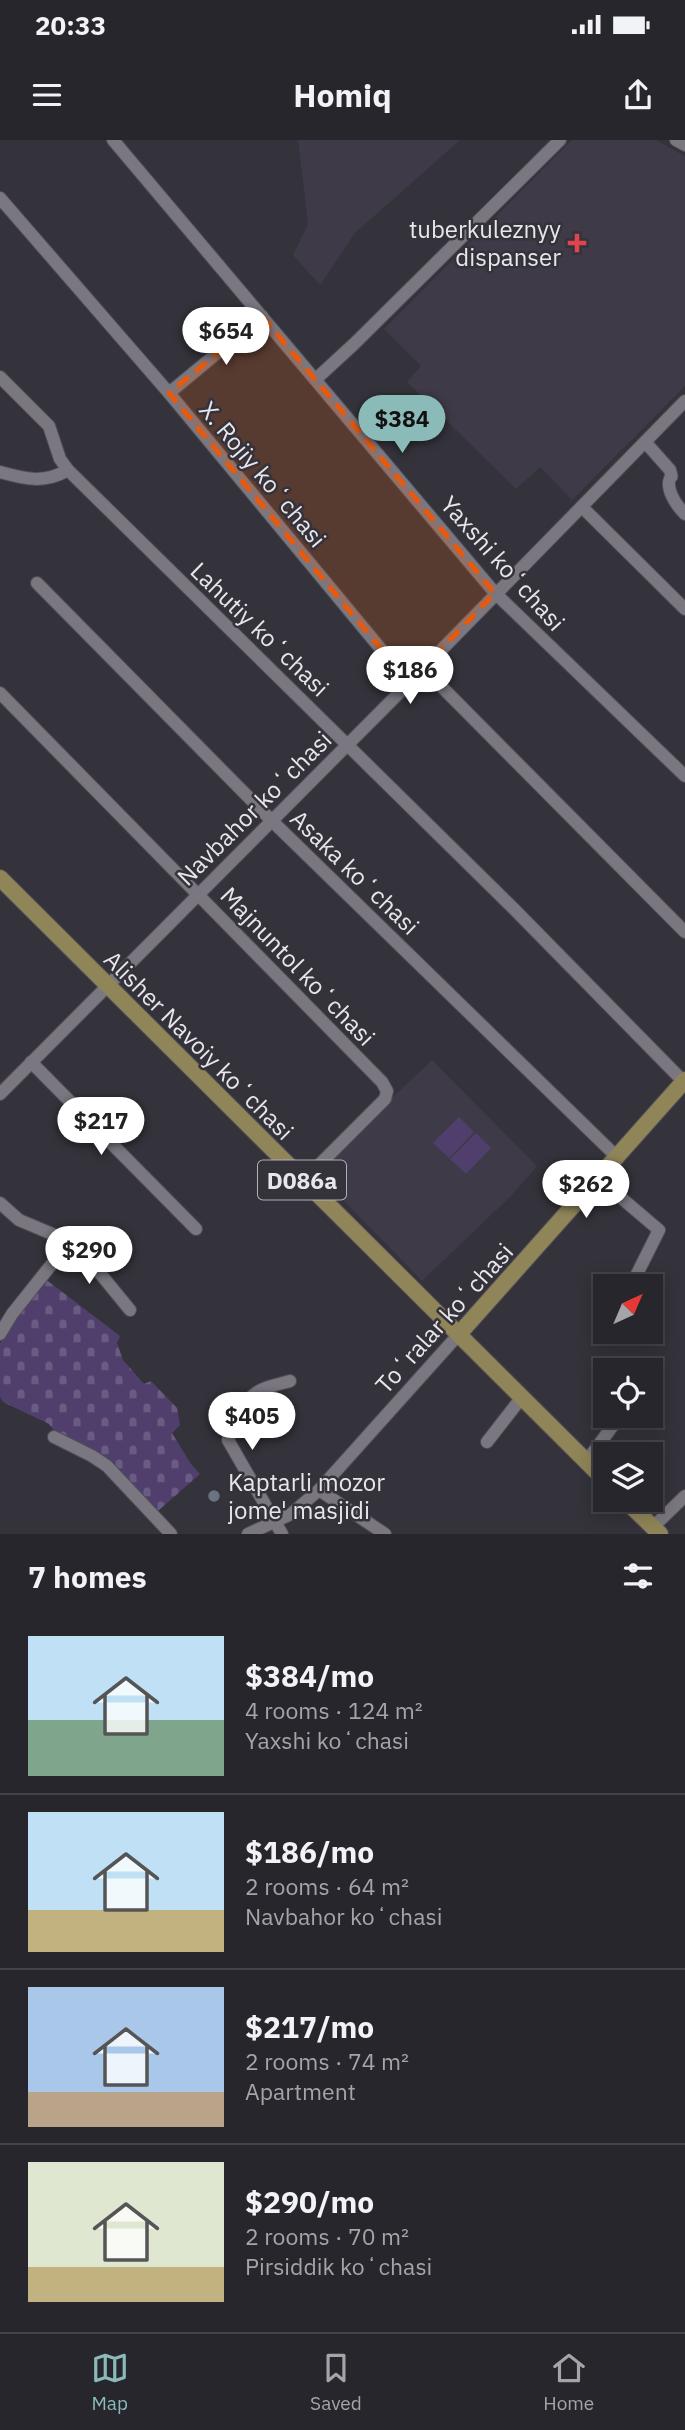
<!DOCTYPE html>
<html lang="en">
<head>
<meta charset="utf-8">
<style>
  :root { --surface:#27262c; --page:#2f2e34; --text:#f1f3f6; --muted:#a4a5a9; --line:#434348; --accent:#8bbbb9 }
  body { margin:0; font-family:"IBM Plex Sans",sans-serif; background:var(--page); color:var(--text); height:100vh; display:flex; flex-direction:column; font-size:26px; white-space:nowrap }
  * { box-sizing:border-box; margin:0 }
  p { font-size:23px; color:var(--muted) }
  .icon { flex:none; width:38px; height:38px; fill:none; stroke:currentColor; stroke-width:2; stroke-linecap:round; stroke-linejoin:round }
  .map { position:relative; height:1394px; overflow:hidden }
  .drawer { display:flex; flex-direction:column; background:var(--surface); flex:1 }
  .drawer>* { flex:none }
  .needle { width:46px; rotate:44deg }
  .tools { position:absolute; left:593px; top:1134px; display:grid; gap:14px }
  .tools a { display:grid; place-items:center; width:70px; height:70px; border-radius:0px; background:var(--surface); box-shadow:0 4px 18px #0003,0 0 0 2px var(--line); font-size:35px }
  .price { position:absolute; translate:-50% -60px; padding:0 16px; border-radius:24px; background:#fff; color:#222; font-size:23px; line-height:46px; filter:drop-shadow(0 2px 4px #0008) }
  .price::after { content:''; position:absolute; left:50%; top:42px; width:21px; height:16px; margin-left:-10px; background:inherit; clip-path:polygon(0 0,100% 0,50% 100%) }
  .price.on { background:var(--accent); color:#111 }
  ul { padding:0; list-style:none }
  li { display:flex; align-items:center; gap:21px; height:175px; padding:0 28px }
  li+li { border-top:2px solid var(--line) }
  li span { display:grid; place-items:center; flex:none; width:196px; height:140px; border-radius:0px; color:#555 }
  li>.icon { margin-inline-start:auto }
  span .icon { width:84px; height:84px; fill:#fffc; stroke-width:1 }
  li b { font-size:30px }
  h2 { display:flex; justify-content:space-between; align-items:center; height:84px; padding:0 28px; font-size:30px }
  .status { display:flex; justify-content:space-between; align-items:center; height:49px; padding:0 35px; background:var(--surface); direction:ltr }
  .status svg { height:19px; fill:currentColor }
  header { display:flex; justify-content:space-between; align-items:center; height:91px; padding:0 28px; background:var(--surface); font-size:32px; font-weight:700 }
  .dock { display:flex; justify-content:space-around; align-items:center; height:98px; border-top:2px solid var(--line); background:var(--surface); font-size:19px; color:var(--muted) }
  .dock a { display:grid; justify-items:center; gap:4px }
  .dock .on { color:var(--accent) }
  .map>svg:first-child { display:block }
  .built { fill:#3e3a47 }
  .grass { fill:#503f6d }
  .cemetery { fill:url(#cemetery-stones) }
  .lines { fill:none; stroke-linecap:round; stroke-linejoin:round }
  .minor-casing { stroke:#514f56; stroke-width:14 }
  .major-casing { stroke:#514f56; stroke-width:18 }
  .minor { stroke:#7a7781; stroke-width:12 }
  .major { stroke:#908558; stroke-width:16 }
  .marked { fill:#e8590c; fill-opacity:0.2; stroke:#e8590c; stroke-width:5; stroke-dasharray:14 9; stroke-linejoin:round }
  .health-dot { fill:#e0444e; stroke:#34323a; stroke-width:2.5 }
  .worship-dot { fill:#6b7280; stroke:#34323a; stroke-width:2.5 }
  .labels { text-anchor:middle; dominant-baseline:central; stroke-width:5; stroke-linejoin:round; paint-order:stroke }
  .shield { fill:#34323a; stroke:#b2b0b6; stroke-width:2 }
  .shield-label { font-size:23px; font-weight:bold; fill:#e8e6eb }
  .poi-label { font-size:24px; fill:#e8e6eb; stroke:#34323a; text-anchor:end }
  .street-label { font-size:24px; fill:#e8e6eb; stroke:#34323a }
</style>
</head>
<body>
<div class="status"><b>20:33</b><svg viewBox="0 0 49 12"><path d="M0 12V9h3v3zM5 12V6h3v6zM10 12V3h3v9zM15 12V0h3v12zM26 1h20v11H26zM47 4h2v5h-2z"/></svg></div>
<header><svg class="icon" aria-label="menu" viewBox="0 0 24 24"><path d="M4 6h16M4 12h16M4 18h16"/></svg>Homiq<svg class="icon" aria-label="share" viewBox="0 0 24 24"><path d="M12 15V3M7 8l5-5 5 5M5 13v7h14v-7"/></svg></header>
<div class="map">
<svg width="685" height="1394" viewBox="0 0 685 1394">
  <defs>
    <pattern id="cemetery-stones" width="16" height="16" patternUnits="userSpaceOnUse" patternTransform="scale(1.75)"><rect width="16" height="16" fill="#503f6d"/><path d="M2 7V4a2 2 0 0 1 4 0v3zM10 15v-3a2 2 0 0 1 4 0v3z" fill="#695b82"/></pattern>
  </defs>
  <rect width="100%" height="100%" fill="#34323a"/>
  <g class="built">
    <path d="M298,0H460L355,93L320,145L293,115L308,84Z"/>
    <path d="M572,0H656L685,16V246L572,360L540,327L516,349L407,242L421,226L384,189Z"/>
    <path d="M432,920L537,1026L512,1055L422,1141L315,1031Z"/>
  </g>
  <g class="grass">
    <path d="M459,977L474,992L449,1018L433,1003Z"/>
    <path d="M476,993L491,1008L466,1034L450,1019Z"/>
  </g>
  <path class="cemetery" d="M44,1138L120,1196L117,1203L123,1220L144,1244L151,1241L177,1268L180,1285L172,1293L191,1324L200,1334L158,1371L109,1319L55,1292L49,1284L3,1262L0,1257V1204L3,1196Z"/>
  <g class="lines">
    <g class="minor-casing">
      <g id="minor">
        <path d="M113,0L495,453L685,636"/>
        <path d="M676,0L685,5"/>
        <path d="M0,58L169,253L409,543"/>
        <path d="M0,237L49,286L60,319L68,330L513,768L684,942"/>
        <path d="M316,239L354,204L560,0"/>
        <path d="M169,253L262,176"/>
        <path d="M646,303L670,330C673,342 671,331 669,342C668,353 677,366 685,374"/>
        <path d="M0,332C25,339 44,344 68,330"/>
        <path d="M582,367L685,469"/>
        <path d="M37,443L271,680L618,1018"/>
        <path d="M423,528L685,792"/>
        <path d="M0,553L382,942L387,951L385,959L303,1041"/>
        <path d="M31,922L196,1089"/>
        <path d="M0,954L409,543L685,261"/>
        <path d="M599,1039L659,1090L631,1146"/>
        <path d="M0,1063L19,1080L76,1104L130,1170"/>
        <path d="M0,1194L12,1174L71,1100"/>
        <path d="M54,1297L92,1316L107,1326L171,1394"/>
        <path d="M487,1302L522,1257"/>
        <path d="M586,1322L620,1276"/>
        <path d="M319,1350L385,1394"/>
        <path d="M653,1387L685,1356"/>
        <path d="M248,1394L291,1374L319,1350L459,1194"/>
        <path d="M282,1394L228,1300C230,1292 236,1289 242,1282C247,1275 245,1267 249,1260C256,1248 277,1245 290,1241"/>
      </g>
    </g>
    <g class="major-casing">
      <g id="major">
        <path d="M0,738L606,1341"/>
        <path d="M459,1194L685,940"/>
        <path d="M625,1360L660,1394"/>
      </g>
    </g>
    <use href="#minor" class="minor"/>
    <use href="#major" class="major"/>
  </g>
  <path class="marked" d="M262,176L495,453L409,543L169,253Z"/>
  <path class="health-dot" d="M573.5 92.5h7v7h7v7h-7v7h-7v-7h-7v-7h7z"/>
  <circle class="worship-dot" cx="214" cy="1356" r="7"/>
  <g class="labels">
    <rect class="shield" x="258" y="1020.5" width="88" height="39" rx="5"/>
    <g class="shield-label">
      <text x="302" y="1040">D086a</text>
    </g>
    <g class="poi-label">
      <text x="561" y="89">tuberkuleznyy<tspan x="561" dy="28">dispanser</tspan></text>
      <text x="228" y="1342" text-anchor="start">Kaptarli mozor<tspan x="228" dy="28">jome' masjidi</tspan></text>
    </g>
    <g class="street-label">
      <text transform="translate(263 334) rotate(50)">X. Rojiy koʻchasi</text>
      <text transform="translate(503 423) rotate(48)">Yaxshi koʻchasi</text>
      <text transform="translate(260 489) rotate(44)">Lahutiy koʻchasi</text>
      <text transform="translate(254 668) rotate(-45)">Navbahor koʻchasi</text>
      <text transform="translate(355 732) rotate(44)">Asaka koʻchasi</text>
      <text transform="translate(298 826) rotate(46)">Majnuntol koʻchasi</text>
      <text transform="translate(199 905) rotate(45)">Alisher Navoiy koʻchasi</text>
      <text transform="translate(444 1178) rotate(-48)">Toʻralar koʻchasi</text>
    </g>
  </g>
</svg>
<div class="tools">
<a><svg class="needle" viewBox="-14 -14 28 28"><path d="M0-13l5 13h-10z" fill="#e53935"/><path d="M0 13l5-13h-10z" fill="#a4a5a9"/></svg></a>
<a><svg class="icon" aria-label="locate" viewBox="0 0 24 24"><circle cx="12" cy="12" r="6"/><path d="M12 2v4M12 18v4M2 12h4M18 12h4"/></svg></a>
<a><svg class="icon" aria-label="layers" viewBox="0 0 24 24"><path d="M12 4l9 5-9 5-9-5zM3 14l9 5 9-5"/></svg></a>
</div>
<b class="price" style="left:226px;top:227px">$654</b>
<b class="price on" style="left:402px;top:315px">$384</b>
<b class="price" style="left:410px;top:566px">$186</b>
<b class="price" style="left:101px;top:1017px">$217</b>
<b class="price" style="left:586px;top:1080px">$262</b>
<b class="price" style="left:89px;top:1146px">$290</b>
<b class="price" style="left:252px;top:1312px">$405</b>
</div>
<section class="drawer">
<h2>7 homes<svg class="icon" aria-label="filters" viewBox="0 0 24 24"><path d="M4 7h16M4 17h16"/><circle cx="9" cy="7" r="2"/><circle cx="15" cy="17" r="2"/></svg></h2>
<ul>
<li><span style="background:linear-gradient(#bfe0f5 60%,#7fa58c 0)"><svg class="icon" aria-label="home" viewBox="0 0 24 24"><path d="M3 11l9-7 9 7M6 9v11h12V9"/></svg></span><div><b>$384/mo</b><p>4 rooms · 124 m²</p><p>Yaxshi koʻchasi</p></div></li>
<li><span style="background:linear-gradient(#bfe0f5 70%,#c2b280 0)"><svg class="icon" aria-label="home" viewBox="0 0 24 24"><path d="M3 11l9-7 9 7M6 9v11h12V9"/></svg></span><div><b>$186/mo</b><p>2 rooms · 64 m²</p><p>Navbahor koʻchasi</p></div></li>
<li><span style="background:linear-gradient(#a9c7e8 75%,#b9a48a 0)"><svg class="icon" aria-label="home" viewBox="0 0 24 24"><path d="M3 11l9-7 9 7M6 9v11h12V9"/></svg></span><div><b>$217/mo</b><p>2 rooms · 74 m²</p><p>Apartment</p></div></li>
<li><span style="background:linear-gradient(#dfe7d0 75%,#c2b280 0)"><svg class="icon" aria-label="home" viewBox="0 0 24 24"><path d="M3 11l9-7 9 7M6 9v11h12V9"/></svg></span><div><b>$290/mo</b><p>2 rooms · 70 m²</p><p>Pirsiddik koʻchasi</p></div></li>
</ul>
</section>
<nav class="dock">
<a class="on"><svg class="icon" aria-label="map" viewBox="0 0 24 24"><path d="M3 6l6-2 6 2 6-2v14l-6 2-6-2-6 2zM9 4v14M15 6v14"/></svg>Map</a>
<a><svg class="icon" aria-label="saved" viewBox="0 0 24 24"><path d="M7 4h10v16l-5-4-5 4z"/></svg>Saved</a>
<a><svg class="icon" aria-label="home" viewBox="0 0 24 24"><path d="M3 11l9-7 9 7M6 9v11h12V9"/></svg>Home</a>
</nav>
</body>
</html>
